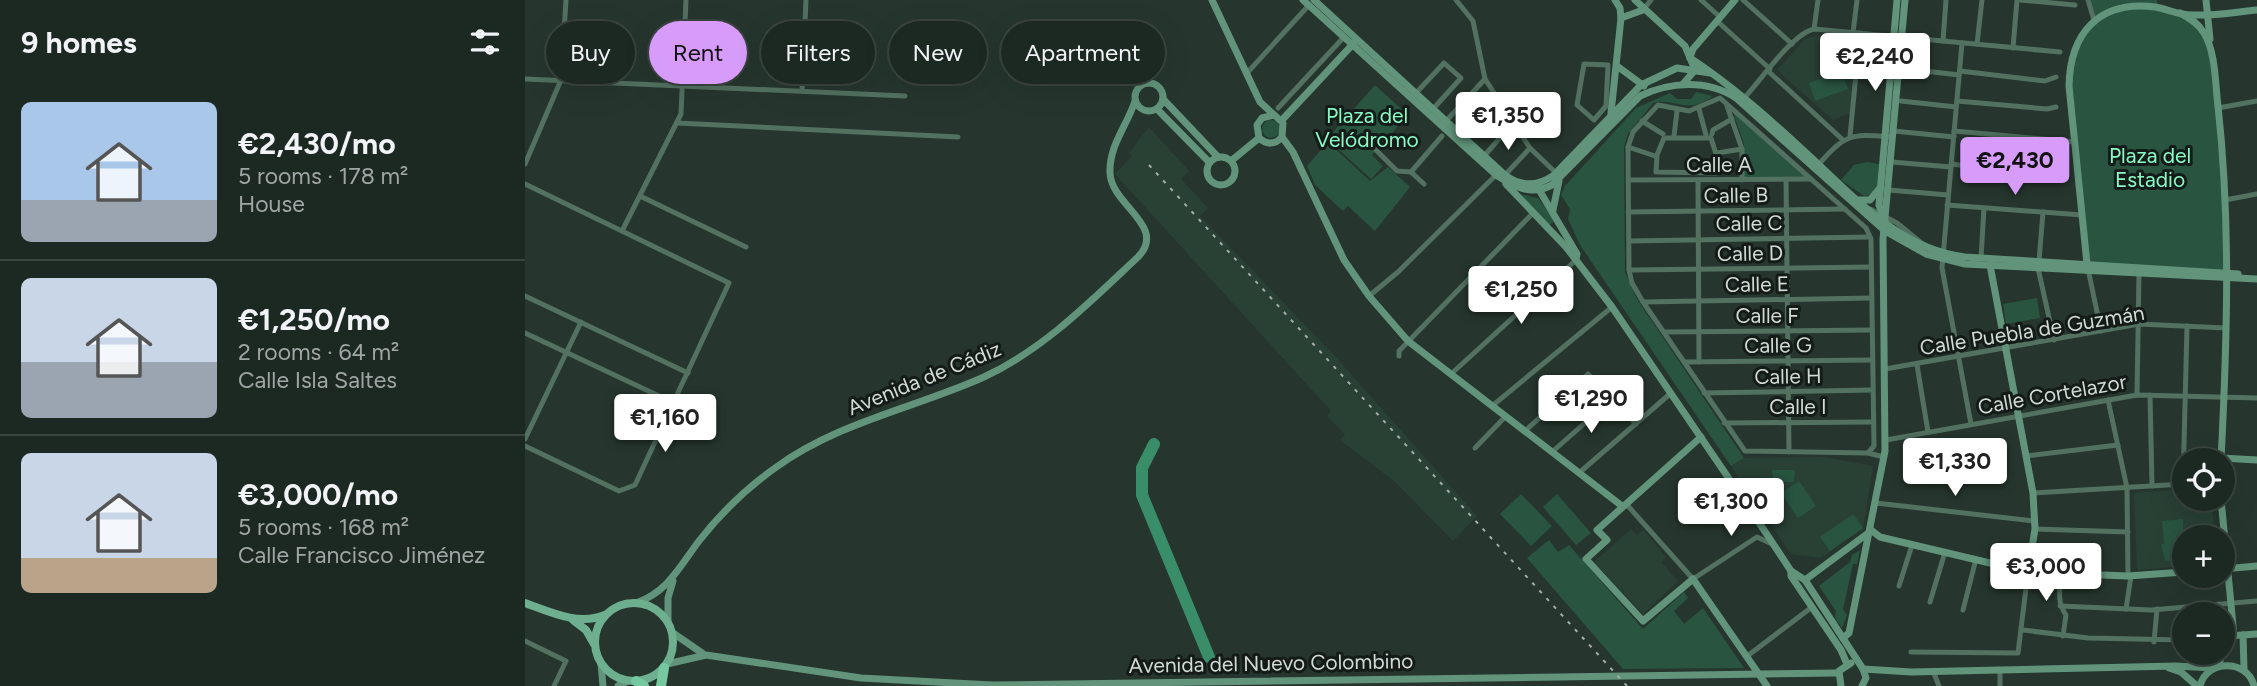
<!DOCTYPE html>
<html lang="en">
<head>
<meta charset="utf-8">
<style>
  :root { --surface:#1c2822; --page:#29342f; --text:#f1f3f6; --muted:#a0a6a5; --line:#3a4440; --accent:#d79bf9 }
  body { margin:0; font-family:Figtree,sans-serif; background:var(--page); color:var(--text); height:100vh; display:flex; flex-direction:column; font-size:26px; white-space:nowrap }
  * { box-sizing:border-box; margin:0 }
  p { font-size:23px; color:var(--muted) }
  .icon { flex:none; width:38px; height:38px; fill:none; stroke:currentColor; stroke-width:2; stroke-linecap:round; stroke-linejoin:round }
  .map { position:relative; flex:1; overflow:hidden }
  .side { display:flex; flex-direction:column; background:var(--surface); width:525px }
  .side>* { flex:none }
  .hud { position:absolute; left:21px; top:21px; width:665px; height:63px; display:flex; gap:14px }
  .controls { position:absolute; left:1647px; top:448px; display:grid; gap:14px }
  .controls a { display:grid; place-items:center; width:63px; height:63px; border-radius:50%; background:var(--surface); box-shadow:0 7px 28px #0002,0 0 0 2px var(--line); font-size:35px }
  .price { position:absolute; translate:-50% -60px; padding:0 16px; border-radius:7px; background:#fff; color:#222; font-size:23px; line-height:46px; filter:drop-shadow(0 2px 4px #0008) }
  .price::after { content:''; position:absolute; left:50%; top:42px; width:21px; height:16px; margin-left:-10px; background:inherit; clip-path:polygon(0 0,100% 0,50% 100%) }
  .price.on { background:var(--accent); color:#111 }
  ul { padding:0; list-style:none }
  li { display:flex; align-items:center; gap:21px; height:175px; padding:0 21px }
  li+li { border-top:2px solid var(--line) }
  li span { display:grid; place-items:center; flex:none; width:196px; height:140px; border-radius:10px; color:#555 }
  li>.icon { margin-inline-start:auto }
  span .icon { width:84px; height:84px; fill:#fffc; stroke-width:1 }
  li b { font-size:30px }
  h2 { display:flex; justify-content:space-between; align-items:center; height:84px; padding:0 21px; font-size:30px }
  .pill { padding:0 24px; border-radius:32px; background:var(--surface); box-shadow:0 7px 28px #0002,0 0 0 2px var(--line); font-size:24px; line-height:63px }
  .pill.on { background:var(--accent); color:#111 }
  main { display:flex; flex:1; min-height:0 }
  .map>svg:first-child { display:block }
  .built { fill:#294035 }
  .green { fill:#285440 }
  .lines { fill:none; stroke-linecap:round; stroke-linejoin:round }
  .river { stroke:#3a8d69; stroke-width:12 }
  .street { stroke:#527161; stroke-width:5 }
  .secondary { stroke:#61947b; stroke-width:7 }
  .primary { stroke:#6daf8f; stroke-width:8 }
  .highway { stroke:#76c8a1; stroke-width:10 }
  .rail { stroke:#a3aea8; stroke-width:2; stroke-dasharray:3.5 7; stroke-linecap:butt }
  .labels { text-anchor:middle; dominant-baseline:central; stroke-width:6; stroke-linejoin:round; paint-order:stroke }
  .park-label { font-size:21px; fill:#89fac6; stroke:#141b18 }
  .street-label { font-size:21px; fill:#d1dbd5; stroke:#141b18 }
</style>
</head>
<body>
<main>
<section class="side">
<h2>9 homes<svg class="icon" aria-label="filters" viewBox="0 0 24 24"><path d="M4 7h16M4 17h16"/><circle cx="9" cy="7" r="2"/><circle cx="15" cy="17" r="2"/></svg></h2>
<ul>
<li><span style="background:linear-gradient(#a9c7e8 70%,#9aa5b1 0)"><svg class="icon" aria-label="home" viewBox="0 0 24 24"><path d="M3 11l9-7 9 7M6 9v11h12V9"/></svg></span><div><b>€2,430/mo</b><p>5 rooms · 178 m²</p><p>House</p></div></li>
<li><span style="background:linear-gradient(#c9d6e8 60%,#9aa5b1 0)"><svg class="icon" aria-label="home" viewBox="0 0 24 24"><path d="M3 11l9-7 9 7M6 9v11h12V9"/></svg></span><div><b>€1,250/mo</b><p>2 rooms · 64 m²</p><p>Calle Isla Saltes</p></div></li>
<li><span style="background:linear-gradient(#c9d6e8 75%,#b9a48a 0)"><svg class="icon" aria-label="home" viewBox="0 0 24 24"><path d="M3 11l9-7 9 7M6 9v11h12V9"/></svg></span><div><b>€3,000/mo</b><p>5 rooms · 168 m²</p><p>Calle Francisco Jiménez</p></div></li>
</ul>
</section>
<div class="map">
<svg width="1732" height="686" viewBox="0 0 1732 686">
  <rect width="100%" height="100%" fill="#26362e"/>
  <g class="built">
    <path d="M1292,36L1333,39L1325,113L1308,120L1252,70L1280,39Z"/>
    <path d="M624,127L664,171L656,179L683,208L675,216L809,355L952,516L928,541L869,481L815,440L820,434L802,416L806,411L590,174L607,156L604,153Z"/>
    <path d="M1299,457L1348,466L1338,529L1296,558L1266,554L1206,466L1219,458Z"/>
    <path d="M1659,489V499H1686L1690,537H1659V566L1612,570L1609,493Z"/>
    <path d="M1106,529L1112,535L1118,530L1141,557L1136,562L1153,581L1118,614L1069,562Z"/>
  </g>
  <g class="green">
    <path d="M1563,0H1632L1633,7L1669,21L1687,54L1699,166L1703,273L1562,264L1544,86L1552,43L1569,20Z"/>
    <path d="M1317,71L1323,89L1290,101L1284,83Z"/>
    <path d="M850,85L883,115L847,155L858,166L846,179L802,139Z"/>
    <path d="M1171,92L1188,96C1162,116 1150,97 1128,103L1103,134L1099,147L1100,272L1112,299L1219,458L1206,466L1055,245L1043,219L1045,209L1036,195L1040,186L1111,108L1145,93L1152,99H1166Z"/>
    <path d="M1208,112L1281,177H1219V144Z"/>
    <circle cx="746" cy="129" r="9"/>
    <path d="M803,142L845,181L863,167L885,187L850,231L823,206L818,211L790,185L782,166Z"/>
    <path d="M1342,162L1354,164L1353,186L1346,195L1339,196L1316,180L1329,165Z"/>
    <path d="M994,194L1013,198L1030,221L1024,225Z"/>
    <path d="M1512,298L1515,318L1481,324L1478,304Z"/>
    <path d="M1247,470H1270L1269,482H1248Z"/>
    <path d="M1274,481L1291,506L1273,518L1256,493Z"/>
    <path d="M996,494L1027,526L1006,546L975,514Z"/>
    <path d="M1032,494L1066,533L1051,545L1018,507Z"/>
    <path d="M1328,514L1338,528L1305,551L1295,537Z"/>
    <path d="M1658,519L1659,560L1640,561L1636,544H1639L1637,521Z"/>
    <path d="M1024,540L1033,552L1044,545L1118,629L1159,592L1163,598L1149,611L1159,624L1178,608L1219,668L1098,669L1002,558Z"/>
    <path d="M1335,550L1332,564H1328L1318,609L1322,615L1317,628L1310,618L1311,611L1294,586L1325,562L1327,555Z"/>
  </g>
  <g class="lines">
    <path class="river" d="M629,444L617,468V495L684,657"/>
    <g class="street">
      <path d="M931,0L948,21L960,79L1005,148L1031,173"/>
      <path d="M1176,0L1195,17"/>
      <path d="M1218,0L1267,44"/>
      <path d="M1495,0L1550,5"/>
      <path d="M1563,0L1569,20"/>
      <path d="M1118,10L1126,0"/>
      <path d="M1192,21L1245,69"/>
      <path d="M1289,29L1293,0"/>
      <path d="M1328,33L1332,0"/>
      <path d="M1418,41L1421,0"/>
      <path d="M1437,43L1417,268L1446,424"/>
      <path d="M1452,44L1457,0"/>
      <path d="M1488,48L1492,0"/>
      <path d="M1059,64L1083,65L1081,106L1069,120L1052,105Z"/>
      <path d="M1374,68L1434,75"/>
      <path d="M1243,71L1318,140"/>
      <path d="M1435,71L1520,81L1531,77"/>
      <path d="M723,72L784,5"/>
      <path d="M0,79L380,96"/>
      <path d="M277,91L281,0"/>
      <path d="M891,93L919,63L936,78L908,109"/>
      <path d="M1220,97C1236,80 1267,34 1289,29L1535,52"/>
      <path d="M1376,101L1431,107"/>
      <path d="M1432,101L1522,109L1531,107"/>
      <path d="M1202,106L1217,149V180"/>
      <path d="M753,108L819,37"/>
      <path d="M1693,108L1732,101"/>
      <path d="M1174,109L1181,135"/>
      <path d="M921,121L960,79"/>
      <path d="M1117,121L1138,134"/>
      <path d="M152,123L433,137"/>
      <path d="M1369,131L1429,137"/>
      <path d="M1429,131L1550,142"/>
      <path d="M1187,134L1188,130L1207,119"/>
      <path d="M1149,136L1152,111"/>
      <path d="M1325,136L1335,33"/>
      <path d="M1139,138H1186L1191,154V173L1131,172L1132,155Z"/>
      <path d="M1103,147L1130,156"/>
      <path d="M851,150L872,171L886,172"/>
      <path d="M1192,153L1217,149"/>
      <path d="M959,156L989,122"/>
      <path d="M1367,162L1426,167"/>
      <path d="M0,164L36,80L41,0"/>
      <path d="M1294,164C1319,136 1325,133 1363,137"/>
      <path d="M1426,164L1534,177"/>
      <path d="M886,172L917,136"/>
      <path d="M886,172L899,184"/>
      <path d="M980,175L1005,148"/>
      <path d="M1261,179L1264,452"/>
      <path d="M1103,180L1286,179"/>
      <path d="M1173,180L1174,362"/>
      <path d="M0,184L204,283L110,485L94,491L0,446"/>
      <path d="M1364,190L1423,195"/>
      <path d="M115,196L221,247"/>
      <path d="M1700,200L1732,194"/>
      <path d="M1422,205L1557,215"/>
      <path d="M1345,209L1372,223L1400,246"/>
      <path d="M1103,212L1320,209"/>
      <path d="M97,231L156,114L161,0"/>
      <path d="M1104,241L1345,237"/>
      <path d="M1456,258L1459,208"/>
      <path d="M1514,261L1518,212"/>
      <path d="M1513,268L1529,340"/>
      <path d="M1563,269L1576,331"/>
      <path d="M1104,270L1346,267"/>
      <path d="M0,296L163,373"/>
      <path d="M844,296L873,272L971,175"/>
      <path d="M1118,302L1346,298"/>
      <path d="M1139,332L1347,330"/>
      <path d="M0,333L149,403"/>
      <path d="M874,356V351L1008,213"/>
      <path d="M1159,362L1347,360"/>
      <path d="M1392,365L1403,432"/>
      <path d="M1360,369L1614,324L1701,328"/>
      <path d="M926,374L1051,260"/>
      <path d="M1179,393L1347,390"/>
      <path d="M1612,395L1614,273"/>
      <path d="M1625,395L1627,486"/>
      <path d="M1583,400L1602,488L1603,576"/>
      <path d="M967,406L1087,307"/>
      <path d="M1199,423L1348,422"/>
      <path d="M1000,431L1063,374L1111,424"/>
      <path d="M0,439L56,322"/>
      <path d="M1361,440L1612,395L1732,398"/>
      <path d="M950,448L981,416"/>
      <path d="M1027,452L1087,399"/>
      <path d="M1343,453L1349,446L1346,239L1341,228L1195,98L1164,111L1133,105L1108,132L1103,147L1104,270L1107,283L1118,302L1220,451L1343,453L1359,457"/>
      <path d="M1501,456L1593,445"/>
      <path d="M1054,473L1146,393"/>
      <path d="M1658,484L1662,326"/>
      <path d="M1508,493L1659,484"/>
      <path d="M1351,503L1509,521"/>
      <path d="M1103,506L1168,579L1232,537L1247,544"/>
      <path d="M1510,529L1603,532"/>
      <path d="M1537,572C1535,588 1531,601 1541,615L1538,636"/>
      <path d="M1374,586L1387,545"/>
      <path d="M1405,602L1420,552"/>
      <path d="M1535,606L1626,610L1732,601"/>
      <path d="M1601,609L1606,576"/>
      <path d="M1438,610L1451,559"/>
      <path d="M1498,630L1563,638L1659,640"/>
      <path d="M0,641L41,661L29,686"/>
      <path d="M1629,642L1632,609"/>
      <path d="M1386,652L1493,653L1503,572"/>
      <path d="M1221,657L1287,607"/>
      <path d="M1408,671L1414,686"/>
      <path d="M1475,686V670"/>
    </g>
    <g class="secondary">
      <path d="M687,0L735,102L758,123L757,137C750,145 742,145 734,138L732,125L737,118L749,115"/>
      <path d="M778,0L971,175C990,187 1005,196 1027,185L1115,96C1144,82 1182,79 1211,98L1360,231L1401,254L1440,264L1732,279"/>
      <path d="M789,0L980,175C996,187 1012,187 1029,175L1116,85L1152,68L1185,73"/>
      <path d="M1110,0L1160,46L1170,70L1158,84"/>
      <path d="M1681,0L1685,39"/>
      <path d="M1655,13C1665,18 1673,23 1679,33C1691,53 1690,83 1693,106C1706,224 1702,342 1696,460"/>
      <path d="M1096,18L1118,10"/>
      <path d="M1165,57L1168,49L1210,0"/>
      <path d="M1165,58C1206,85 1241,116 1277,149C1326,193 1372,249 1440,257L1713,274"/>
      <path d="M1092,66L1119,86"/>
      <circle cx="624" cy="97" r="14"/>
      <path d="M638,99L693,157"/>
      <path d="M632,109L684,162"/>
      <path d="M1086,113L1096,18L1095,8L1090,0"/>
      <path d="M757,120L829,43"/>
      <path d="M757,137L768,152L819,260L844,296L883,341L1097,506"/>
      <circle cx="696" cy="171" r="14"/>
      <path d="M706,161L734,138"/>
      <path d="M981,184L1041,247L1087,307L1241,533L1266,571V576L1316,650L1322,664"/>
      <path d="M1013,188L1052,254L1051,259"/>
      <path d="M1334,200H1345L1355,188"/>
      <path d="M1028,210L1034,181"/>
      <path d="M1360,222L1354,205L1372,0"/>
      <path d="M1562,264L1544,86C1545,33 1574,0 1630,7C1642,9 1654,15 1667,15C1688,16 1711,12 1732,10"/>
      <path d="M1465,265L1508,493L1510,529L1503,572"/>
      <path d="M1176,437L1072,530L1082,540L1061,559L1118,621L1168,579L1242,686"/>
      <path d="M1696,458L1732,460"/>
      <path d="M1696,499L1709,636"/>
      <path d="M1346,530L1355,537L1503,572L1603,576L1659,572"/>
      <path d="M1698,569L1732,566"/>
      <path d="M1266,571L1280,580L1338,669L1341,678L1337,686"/>
      <path d="M1280,580L1346,531"/>
      <path d="M111,603C143,592 155,566 174,541C195,514 222,488 250,468C313,422 390,408 459,377C519,349 566,301 613,257C643,226 586,205 585,173C584,145 602,126 610,101"/>
      <path d="M143,622V598L148,581"/>
      <path d="M148,633L177,653"/>
      <path d="M1718,635L1719,669"/>
      <path d="M1318,638L1324,633L1360,451L1358,239L1380,0"/>
      <path d="M76,664L78,686"/>
      <path d="M142,664L181,655L336,678L467,685L1313,673"/>
      <path d="M1693,667L1703,636L1732,634"/>
      <path d="M1644,668L1656,672L1672,686"/>
      <path d="M1338,669L1386,672L1651,666L1688,668"/>
      <path d="M93,686L103,681"/>
      <path d="M1316,686L1314,671L1326,663"/>
      <path d="M1675,686C1681,659 1723,659 1729,686"/>
    </g>
    <g class="primary">
      <circle cx="109" cy="642" r="39"/>
      <path d="M0,603C25,612 53,626 80,615"/>
      <path d="M48,620L61,630L69,644"/>
    </g>
    <g class="highway">
      <path d="M111,681L119,686"/>
      <path d="M136,686L139,668"/>
    </g>
    <path class="rail" d="M624,165L1102,686"/>
  </g>
  <g class="labels">
    <g class="park-label">
      <text x="842" y="115">Plaza del<tspan x="842" dy="24">Velódromo</tspan></text>
      <text x="1625" y="155">Plaza del<tspan x="1625" dy="24">Estadio</tspan></text>
    </g>
    <g class="street-label">
      <text x="1194" y="164">Calle A</text>
      <text transform="translate(1211 195) rotate(-1)">Calle B</text>
      <text transform="translate(1224 223) rotate(-1)">Calle C</text>
      <text transform="translate(1225 253) rotate(-1)">Calle D</text>
      <text transform="translate(1232 284) rotate(-1)">Calle E</text>
      <text x="1242" y="315">Calle F</text>
      <text transform="translate(1507 330) rotate(-9)">Calle Puebla de Guzmán</text>
      <text transform="translate(1253 345) rotate(-1)">Calle G</text>
      <text transform="translate(1263 376) rotate(-1)">Calle H</text>
      <text transform="translate(399 378) rotate(-22)">Avenida de Cádiz</text>
      <text transform="translate(1527 394) rotate(-10)">Calle Cortelazor</text>
      <text x="1273" y="406">Calle I</text>
      <text transform="translate(746 663) rotate(-1)">Avenida del Nuevo Colombino</text>
    </g>
  </g>
</svg>
<div class="controls">
<a><svg class="icon" aria-label="locate" viewBox="0 0 24 24"><circle cx="12" cy="12" r="6"/><path d="M12 2v4M12 18v4M2 12h4M18 12h4"/></svg></a>
<a>+</a>
<a>−</a>
</div>
<b class="price" style="left:1350px;top:93px">€2,240</b>
<b class="price" style="left:983px;top:152px">€1,350</b>
<b class="price on" style="left:1490px;top:197px">€2,430</b>
<b class="price" style="left:996px;top:326px">€1,250</b>
<b class="price" style="left:1066px;top:435px">€1,290</b>
<b class="price" style="left:140px;top:454px">€1,160</b>
<b class="price" style="left:1430px;top:498px">€1,330</b>
<b class="price" style="left:1206px;top:538px">€1,300</b>
<b class="price" style="left:1521px;top:603px">€3,000</b>
<div class="hud">
<a class="pill">Buy</a>
<a class="pill on">Rent</a>
<a class="pill">Filters</a>
<a class="pill">New</a>
<a class="pill">Apartment</a>
</div>
</div>
</main>
</body>
</html>
